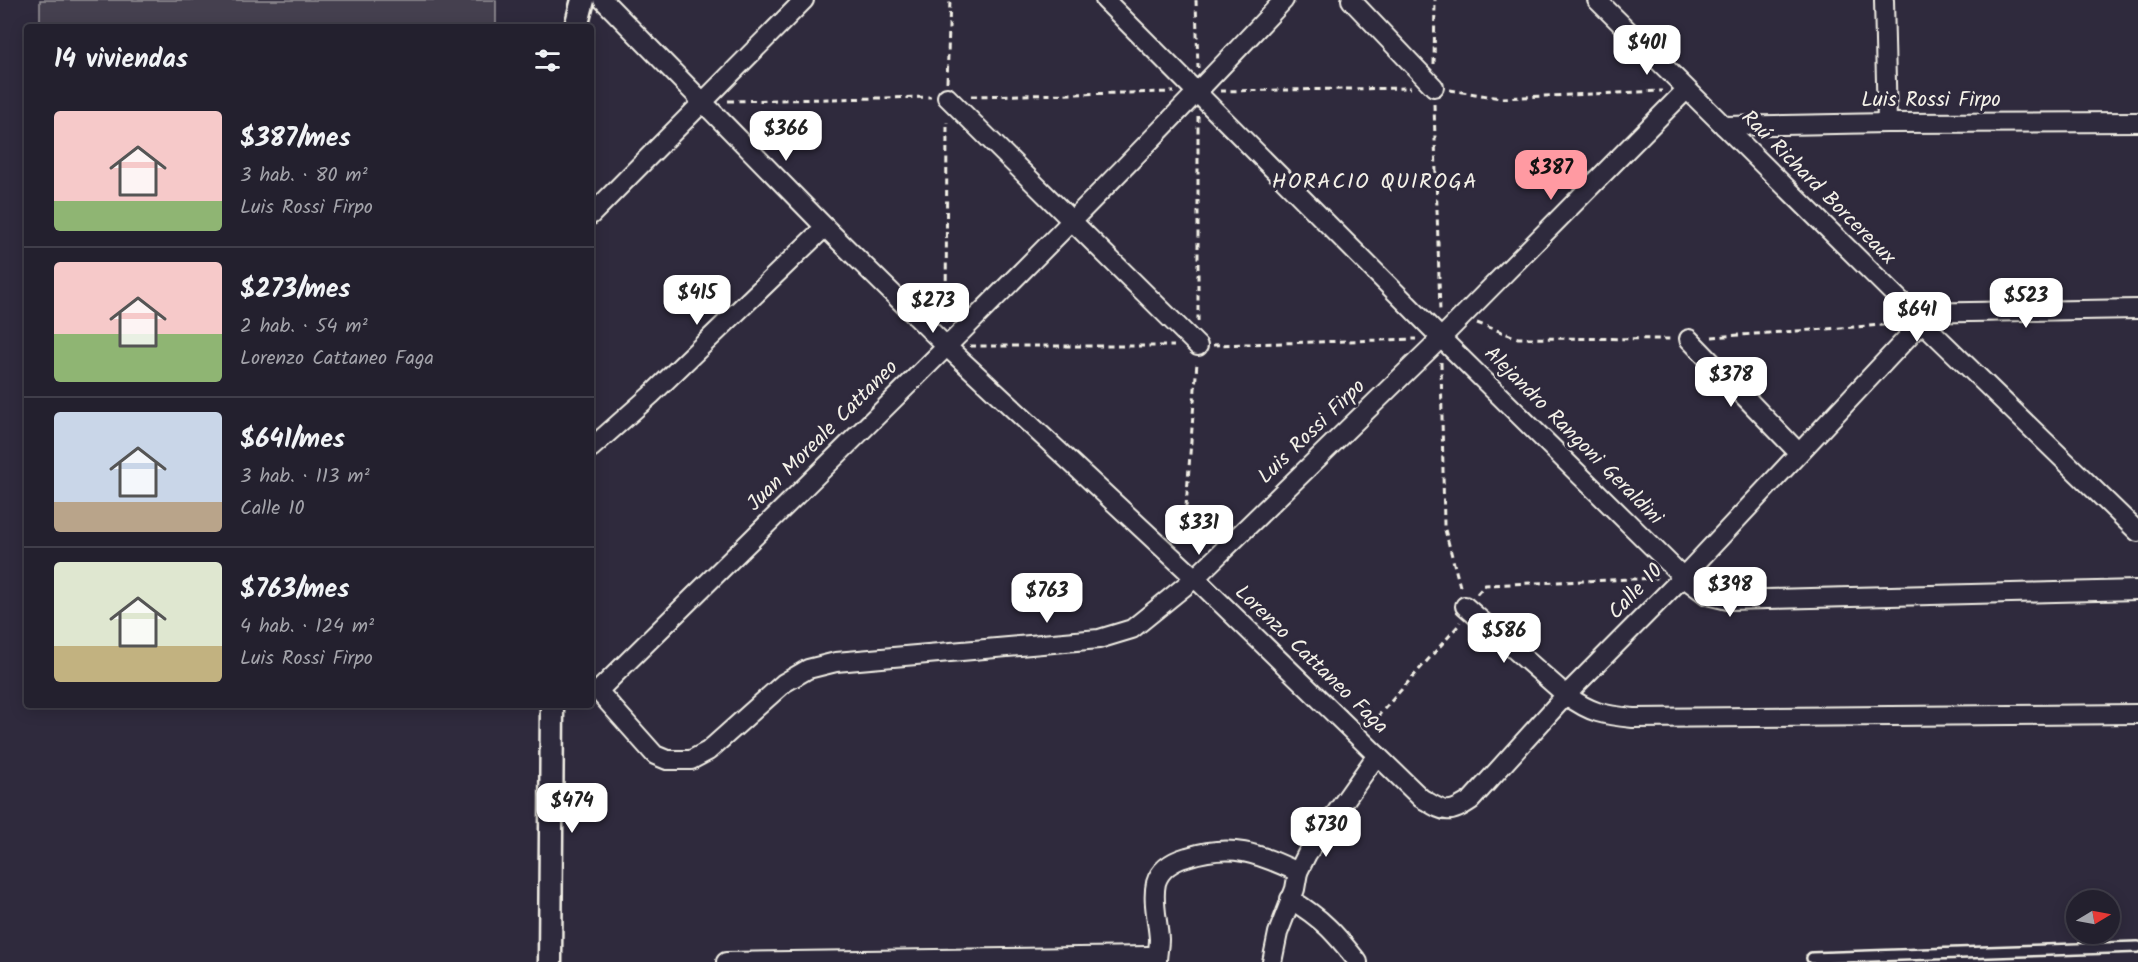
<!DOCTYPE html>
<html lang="es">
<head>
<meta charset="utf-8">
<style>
  :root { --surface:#23202e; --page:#2f2d3a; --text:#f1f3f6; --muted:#a3a3aa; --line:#403e4a; --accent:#ff9aa2 }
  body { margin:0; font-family:Kalam,sans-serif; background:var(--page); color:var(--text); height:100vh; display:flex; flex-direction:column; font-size:22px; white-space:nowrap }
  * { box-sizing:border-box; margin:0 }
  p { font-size:20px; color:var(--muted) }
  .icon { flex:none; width:33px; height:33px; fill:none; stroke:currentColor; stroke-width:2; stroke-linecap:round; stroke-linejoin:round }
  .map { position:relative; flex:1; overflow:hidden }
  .drawer { position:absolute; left:24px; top:24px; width:570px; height:684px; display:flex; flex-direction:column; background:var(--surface); border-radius:6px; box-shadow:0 3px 15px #0003,0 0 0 2px var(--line) }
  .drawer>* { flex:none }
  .needle { width:39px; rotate:80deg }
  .fabs { position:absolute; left:2066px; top:890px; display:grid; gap:12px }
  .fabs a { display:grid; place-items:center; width:54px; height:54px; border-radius:50%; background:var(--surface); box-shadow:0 3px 15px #0003,0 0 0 2px var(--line); font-size:30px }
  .price { position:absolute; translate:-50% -51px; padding:0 14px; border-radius:12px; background:#fff; color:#222; font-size:20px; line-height:39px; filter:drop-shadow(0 2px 3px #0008) }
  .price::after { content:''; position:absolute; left:50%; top:36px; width:18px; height:14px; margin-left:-9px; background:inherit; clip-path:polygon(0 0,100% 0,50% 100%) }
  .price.on { background:var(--accent); color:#111 }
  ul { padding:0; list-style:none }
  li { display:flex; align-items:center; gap:18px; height:150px; padding:0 30px }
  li+li { border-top:2px solid var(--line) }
  li span { display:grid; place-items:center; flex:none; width:168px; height:120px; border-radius:6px; color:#555 }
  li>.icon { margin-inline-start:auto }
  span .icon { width:72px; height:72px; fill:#fffc; stroke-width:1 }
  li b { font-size:26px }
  h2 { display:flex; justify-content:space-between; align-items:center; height:72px; padding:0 30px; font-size:26px }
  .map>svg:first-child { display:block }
  .green { fill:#454050; stroke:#9c989c; stroke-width:1.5 }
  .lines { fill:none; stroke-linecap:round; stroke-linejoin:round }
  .service-casing { stroke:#f4f1e8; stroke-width:14 }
  .minor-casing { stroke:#f4f1e8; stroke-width:22 }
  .tertiary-casing { stroke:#f4f1e8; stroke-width:27 }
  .path { stroke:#f4f1e8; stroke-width:3; stroke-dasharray:6 4.5; stroke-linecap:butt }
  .service { stroke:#2f2a3d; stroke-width:9 }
  .minor { stroke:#2f2a3d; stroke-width:18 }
  .tertiary { stroke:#2f2a3d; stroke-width:22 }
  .labels { text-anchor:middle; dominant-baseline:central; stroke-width:6; stroke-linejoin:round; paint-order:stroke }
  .street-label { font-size:21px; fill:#f4f1e8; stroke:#2f2a3d }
  .neighbourhood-label { font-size:22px; letter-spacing:1.5px; fill:#f4f1e8; stroke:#2f2a3d }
</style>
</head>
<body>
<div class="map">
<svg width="2138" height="962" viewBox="0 0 2138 962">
  <rect width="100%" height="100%" fill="#2f2a3d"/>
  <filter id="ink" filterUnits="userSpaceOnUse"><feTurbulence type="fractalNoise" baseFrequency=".0167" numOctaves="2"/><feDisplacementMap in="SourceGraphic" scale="12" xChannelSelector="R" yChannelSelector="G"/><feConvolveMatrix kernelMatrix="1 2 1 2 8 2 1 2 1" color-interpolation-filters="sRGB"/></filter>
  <g filter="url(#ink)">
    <rect class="green" x="40" y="0" width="456" height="27"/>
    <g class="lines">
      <g class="service-casing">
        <path id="service" d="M1812,958L2138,947"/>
      </g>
      <g class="minor-casing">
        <g id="minor">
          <path d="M603,0L825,227L946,346L1195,578L1421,798C1445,812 1447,816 1471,800L1566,695L1683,577L1922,322"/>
          <path d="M1105,0L1441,338L1683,577L1707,595L1728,600L2138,590"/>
          <path d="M1351,0L1434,87"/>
          <path d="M1597,0L1922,322L2138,532"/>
          <path d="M1884,0L1887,123"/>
          <path d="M947,97L1198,346"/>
          <path d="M1724,126L1887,123L2138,122"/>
          <path d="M591,215L804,0"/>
          <path d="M1913,313L2138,309"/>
          <path d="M1689,339L1799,453"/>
          <path d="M591,448L651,395L825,227"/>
          <path d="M1465,606L1566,695C1591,713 1603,715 1633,718L2138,714"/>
          <path d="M591,691H598C828,463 1062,238 1284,0"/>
          <path d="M598,691L655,755L667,760H691L708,751L784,683L808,669L836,662L1099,639L1132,629L1195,578L1441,338L1686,90"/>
          <path d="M1290,899C1323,919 1335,933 1358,962"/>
          <path d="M726,962L1149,956L1157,960"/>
          <path d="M1157,962C1157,954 1159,947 1159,939C1158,921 1152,901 1156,883C1160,869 1173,861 1187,857C1232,843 1257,853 1298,872"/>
          <path d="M1272,962L1278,933L1295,889L1298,872L1307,854L1377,755"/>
        </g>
      </g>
      <g class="tertiary-casing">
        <g id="tertiary">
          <path d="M576,27L583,0"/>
          <path d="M550,962L552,705"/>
        </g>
      </g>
      <g class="path">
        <path d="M1196,0L1198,68"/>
        <path d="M1434,64L1435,0"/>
        <path d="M947,82L950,0"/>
        <path d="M1450,90L1500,98L1662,91"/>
        <path d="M1220,91L1411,88"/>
        <path d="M971,96L1174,92"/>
        <path d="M728,101L931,97"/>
        <path d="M1434,104L1440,313"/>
        <path d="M1198,116V323"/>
        <path d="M946,322L947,122"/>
        <path d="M1477,323L1518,338L1672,339"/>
        <path d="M1712,337L1897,324"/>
        <path d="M1213,345L1416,339"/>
        <path d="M970,346H1174"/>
        <path d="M1441,362L1444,526L1461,590"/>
        <path d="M1173,534L1185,520L1197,362"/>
        <path d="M1477,594L1485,585L1658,578"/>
        <path d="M1370,725L1458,626L1460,622"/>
      </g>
      <use href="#service" class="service"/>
      <use href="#minor" class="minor"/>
      <use href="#tertiary" class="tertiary"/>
    </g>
  </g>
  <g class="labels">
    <g class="street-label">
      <text x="1931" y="100">Luis Rossi Firpo</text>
      <text transform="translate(1818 188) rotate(45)">Raú Richard Borcereaux</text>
      <text transform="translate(1312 432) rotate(-44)">Luis Rossi Firpo</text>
      <text transform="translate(823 436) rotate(-45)">Juan Moreale Cattaneo</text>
      <text transform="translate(1573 436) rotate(45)">Alejandro Rangoni Geraldini</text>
      <text transform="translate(1636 592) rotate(-46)">Calle 10</text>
      <text transform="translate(1311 660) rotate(44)">Lorenzo Cattaneo Faga</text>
    </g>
    <g class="neighbourhood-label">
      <text x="1375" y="182">HORACIO QUIROGA</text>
    </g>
  </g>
</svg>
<div class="fabs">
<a><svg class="needle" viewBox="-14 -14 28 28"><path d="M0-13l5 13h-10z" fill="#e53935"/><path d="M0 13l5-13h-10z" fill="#a3a3aa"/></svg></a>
</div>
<b class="price" style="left:1647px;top:76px">$401</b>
<b class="price" style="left:786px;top:162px">$366</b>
<b class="price on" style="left:1551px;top:201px">$387</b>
<b class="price" style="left:697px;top:326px">$415</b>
<b class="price" style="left:2026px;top:329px">$523</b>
<b class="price" style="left:933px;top:334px">$273</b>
<b class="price" style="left:1917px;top:343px">$641</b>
<b class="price" style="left:1731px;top:408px">$378</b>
<b class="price" style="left:1199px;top:556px">$331</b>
<b class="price" style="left:1730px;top:618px">$398</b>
<b class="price" style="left:1047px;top:624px">$763</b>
<b class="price" style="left:1504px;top:664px">$586</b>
<b class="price" style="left:572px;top:834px">$474</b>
<b class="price" style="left:1326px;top:858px">$730</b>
<section class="drawer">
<h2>14 viviendas<svg class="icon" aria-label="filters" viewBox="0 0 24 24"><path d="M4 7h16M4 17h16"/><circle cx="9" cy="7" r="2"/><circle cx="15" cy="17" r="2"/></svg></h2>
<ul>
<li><span style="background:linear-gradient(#f6c9c9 75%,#8fb573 0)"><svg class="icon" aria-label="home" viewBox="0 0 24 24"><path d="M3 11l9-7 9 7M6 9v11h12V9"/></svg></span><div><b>$387/mes</b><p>3 hab. · 80 m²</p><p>Luis Rossi Firpo</p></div></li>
<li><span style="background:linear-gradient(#f6c9c9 60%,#8fb573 0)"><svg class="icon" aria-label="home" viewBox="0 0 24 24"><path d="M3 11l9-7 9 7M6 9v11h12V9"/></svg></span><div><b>$273/mes</b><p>2 hab. · 54 m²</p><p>Lorenzo Cattaneo Faga</p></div></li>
<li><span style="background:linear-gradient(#c9d6e8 75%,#b9a48a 0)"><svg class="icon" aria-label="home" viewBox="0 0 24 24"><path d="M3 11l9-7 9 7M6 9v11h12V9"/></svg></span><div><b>$641/mes</b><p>3 hab. · 113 m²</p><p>Calle 10</p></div></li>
<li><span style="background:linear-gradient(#dfe7d0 70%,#c2b280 0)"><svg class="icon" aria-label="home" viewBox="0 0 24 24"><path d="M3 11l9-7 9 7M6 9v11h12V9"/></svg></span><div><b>$763/mes</b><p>4 hab. · 124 m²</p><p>Luis Rossi Firpo</p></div></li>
</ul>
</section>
</div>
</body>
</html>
